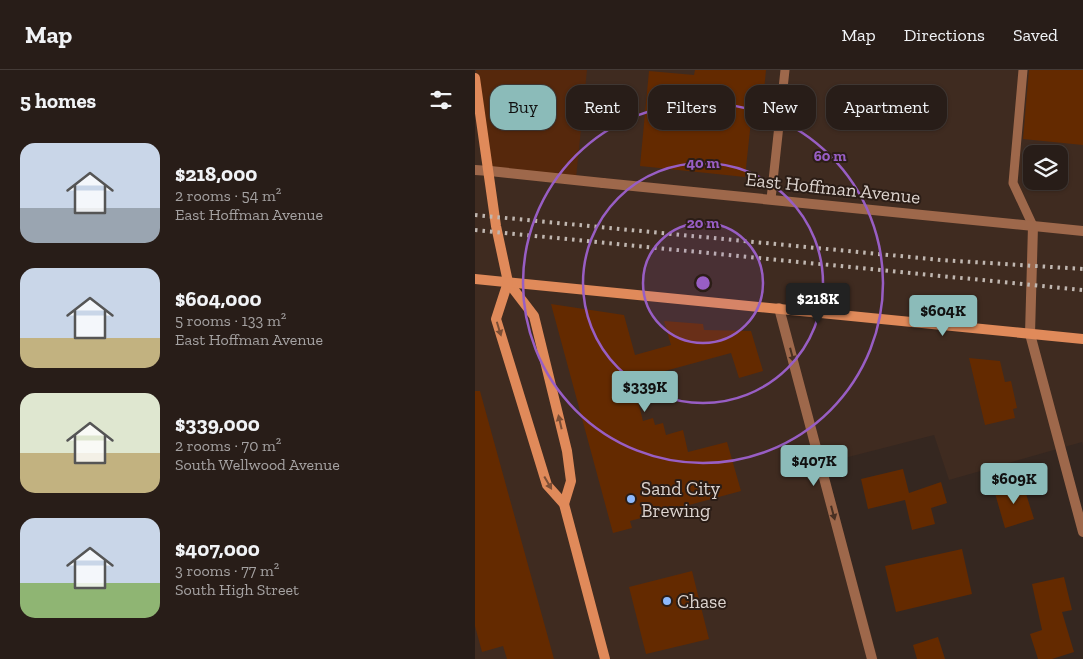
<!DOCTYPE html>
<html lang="en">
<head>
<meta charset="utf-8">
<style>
  :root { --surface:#281d18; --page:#302621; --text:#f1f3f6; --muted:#a5a2a2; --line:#443b37; --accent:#8bbbb9 }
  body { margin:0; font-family:"Zilla Slab",serif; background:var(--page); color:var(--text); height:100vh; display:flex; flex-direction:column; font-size:19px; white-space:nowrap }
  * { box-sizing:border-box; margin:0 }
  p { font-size:16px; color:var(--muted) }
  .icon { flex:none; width:28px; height:28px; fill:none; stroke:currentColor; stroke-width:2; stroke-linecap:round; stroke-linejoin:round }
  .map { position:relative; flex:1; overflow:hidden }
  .panel { display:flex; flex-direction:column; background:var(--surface); width:475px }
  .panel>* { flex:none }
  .hud { position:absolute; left:15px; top:15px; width:475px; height:45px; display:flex; gap:10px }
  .buttons { position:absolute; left:548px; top:75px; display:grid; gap:10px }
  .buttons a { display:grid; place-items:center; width:45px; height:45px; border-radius:10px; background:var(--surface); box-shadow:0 1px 4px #0004,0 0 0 1px var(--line); font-size:25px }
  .price { position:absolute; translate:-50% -42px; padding:0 11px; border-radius:5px; background:var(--accent); color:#111; font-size:16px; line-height:32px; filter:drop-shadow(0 1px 2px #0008) }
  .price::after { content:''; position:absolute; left:50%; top:30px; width:15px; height:11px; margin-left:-8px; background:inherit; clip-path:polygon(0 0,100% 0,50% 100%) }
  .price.current { background:#222; color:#fff }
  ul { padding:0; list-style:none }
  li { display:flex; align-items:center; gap:15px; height:125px; padding:0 20px }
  li span { display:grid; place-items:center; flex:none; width:140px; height:100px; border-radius:15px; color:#555 }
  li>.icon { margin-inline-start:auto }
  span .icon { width:60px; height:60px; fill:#fffc; stroke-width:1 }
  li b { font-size:21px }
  h2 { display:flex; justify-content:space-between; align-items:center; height:60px; padding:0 20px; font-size:21px }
  .chip { padding:0 18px; border-radius:15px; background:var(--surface); box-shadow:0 1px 4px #0004,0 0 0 1px var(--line); font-size:18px; line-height:45px }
  .chip.current { background:var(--accent); color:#111 }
  header { display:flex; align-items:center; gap:30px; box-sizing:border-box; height:70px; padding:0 25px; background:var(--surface); border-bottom:1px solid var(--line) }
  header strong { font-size:24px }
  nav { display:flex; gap:28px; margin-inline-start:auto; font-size:18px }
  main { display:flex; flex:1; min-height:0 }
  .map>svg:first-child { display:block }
  .built { fill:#3f2b20; fill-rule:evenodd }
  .green { fill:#56280c }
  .building { fill:#642a00 }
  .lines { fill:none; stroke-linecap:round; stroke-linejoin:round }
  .service { stroke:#9e684b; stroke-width:9 }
  .pedestrian { stroke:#9e684b; stroke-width:10 }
  .minor { stroke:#9e684b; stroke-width:10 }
  .tertiary { stroke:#9e684b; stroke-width:10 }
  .secondary { stroke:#e08a5a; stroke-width:10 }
  .rail { stroke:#c0b7b1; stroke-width:4; stroke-dasharray:2.5 5; stroke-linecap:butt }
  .oneway { fill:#7c4e35 }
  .oneway2 { fill:#483023 }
  .ring { fill:none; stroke:#985ec4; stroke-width:2.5 }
  .poi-dot { fill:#8db9fc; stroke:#2b1d16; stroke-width:2 }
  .labels { text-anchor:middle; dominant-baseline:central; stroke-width:4; stroke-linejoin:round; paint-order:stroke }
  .street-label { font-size:19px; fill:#dcd3ce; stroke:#2b1d16 }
  .poi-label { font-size:19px; fill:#dcd3ce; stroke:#2b1d16; text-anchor:start }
  .centre { fill:#985ec4; stroke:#2b1d16; stroke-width:2.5 }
  .ring-label { font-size:15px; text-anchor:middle; font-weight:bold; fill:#985ec4; stroke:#2b1d16; stroke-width:4; stroke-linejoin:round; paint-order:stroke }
</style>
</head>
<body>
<header>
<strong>Map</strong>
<nav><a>Map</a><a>Directions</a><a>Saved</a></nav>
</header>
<main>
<section class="panel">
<h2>5 homes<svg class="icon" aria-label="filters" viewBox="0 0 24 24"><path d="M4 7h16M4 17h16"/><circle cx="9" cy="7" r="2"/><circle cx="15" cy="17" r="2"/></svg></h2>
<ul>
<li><span style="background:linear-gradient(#c9d6e8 65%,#9aa5b1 0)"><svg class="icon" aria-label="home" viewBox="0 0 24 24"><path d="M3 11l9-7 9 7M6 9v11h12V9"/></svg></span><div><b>$218,000</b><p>2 rooms · 54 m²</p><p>East Hoffman Avenue</p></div></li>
<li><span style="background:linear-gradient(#c9d6e8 70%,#c2b280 0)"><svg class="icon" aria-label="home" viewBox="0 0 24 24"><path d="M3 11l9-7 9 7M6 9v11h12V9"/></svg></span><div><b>$604,000</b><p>5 rooms · 133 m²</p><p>East Hoffman Avenue</p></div></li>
<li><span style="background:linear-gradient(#dfe7d0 60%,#c2b280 0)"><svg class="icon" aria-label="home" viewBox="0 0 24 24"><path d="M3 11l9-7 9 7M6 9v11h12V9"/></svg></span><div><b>$339,000</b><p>2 rooms · 70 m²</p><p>South Wellwood Avenue</p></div></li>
<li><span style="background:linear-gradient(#c9d6e8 65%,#8fb573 0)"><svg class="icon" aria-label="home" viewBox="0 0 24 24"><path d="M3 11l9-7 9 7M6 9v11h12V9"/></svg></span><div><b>$407,000</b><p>3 rooms · 77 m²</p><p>South High Street</p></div></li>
</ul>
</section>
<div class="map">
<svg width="608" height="589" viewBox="0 0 608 589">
  <rect width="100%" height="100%" fill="#352720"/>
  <path class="built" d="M0,0H608V376L607,372L474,410L459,365L350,393L403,589H0ZM556,84H584V111H556Z"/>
  <path class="green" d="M1,0H112L101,108L18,100Z"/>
  <g class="building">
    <path d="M220,0H291L286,52L276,51L270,107L165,96L174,1L219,5Z"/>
    <path d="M554,0H608V75L548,69Z"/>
    <path d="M76,234L149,245L160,285L196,275L189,251L228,254L229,260L276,261L288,301L264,308L256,283L190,301L193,312L160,320L168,351L178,348L180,355L188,353L191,365L208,360L213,382L252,372L266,421L155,451L157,458L138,463Z"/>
    <path d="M494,288L525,291L530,312L536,311L542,338L538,339L540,348L510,355Z"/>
    <path d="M0,321H5L79,589H32L28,576L7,582L0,556Z"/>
    <path d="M428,399L434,423L466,412L472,433L456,438L460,454L437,460L430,430L393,439L386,409Z"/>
    <path d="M547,411L559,449L530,458L519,420Z"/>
    <path d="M487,479L497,524L421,542L410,496Z"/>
    <path d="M217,501L234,569L171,584L154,517Z"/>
    <path d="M589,507L597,540L587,542L599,582L577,589H563L555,564L567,560L557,514Z"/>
    <path d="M463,567L470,589H442L438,575Z"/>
  </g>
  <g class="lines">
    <g class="service">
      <path d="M548,0L538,113L558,156"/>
      <path d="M296,129L310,0"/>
    </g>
    <path class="pedestrian" d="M15,101L128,113"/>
    <g class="minor">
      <path d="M558,156L555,264L608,462"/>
      <path d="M304,238L397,589"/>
    </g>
    <g class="tertiary">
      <path d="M0,100L15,101"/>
      <path d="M128,113L608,161"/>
    </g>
    <g class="secondary">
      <path d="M0,8L21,156L33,212L59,246L92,381L96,411L89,434"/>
      <path d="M0,209L608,269"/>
      <path d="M33,212L21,249L72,415L89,434L130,589"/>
    </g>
    <g class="rail">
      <path d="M0,145L466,190L608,199"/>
      <path d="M0,160L608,220"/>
    </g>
  </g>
  <defs><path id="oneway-solid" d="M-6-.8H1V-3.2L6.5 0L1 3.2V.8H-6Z" transform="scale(1.25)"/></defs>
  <g class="oneway">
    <use href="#oneway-solid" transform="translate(24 259) rotate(73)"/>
    <use href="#oneway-solid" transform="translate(85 352) rotate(-103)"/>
    <use href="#oneway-solid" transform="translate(73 413) rotate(60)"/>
  </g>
  <g class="oneway2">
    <use href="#oneway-solid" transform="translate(317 285) rotate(75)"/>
    <use href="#oneway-solid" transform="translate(358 443) rotate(75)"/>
  </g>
  <circle cx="228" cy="213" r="60" fill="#985ec4" fill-opacity=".12"/>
  <g class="ring">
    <circle cx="228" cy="213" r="60"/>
    <circle cx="228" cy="213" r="120"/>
    <circle cx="228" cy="213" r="180"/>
  </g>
  <g class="poi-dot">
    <circle cx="156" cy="429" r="5"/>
    <circle cx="192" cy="531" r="5"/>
  </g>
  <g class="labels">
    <g class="street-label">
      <text transform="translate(358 118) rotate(6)">East Hoffman Avenue</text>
    </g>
    <g class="poi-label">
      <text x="166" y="418">Sand City<tspan x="166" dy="22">Brewing</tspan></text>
      <text x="202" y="531">Chase</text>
    </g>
  </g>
  <circle cx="228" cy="213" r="8" class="centre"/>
  <g class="ring-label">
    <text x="355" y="91">60 m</text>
    <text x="228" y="98">40 m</text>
    <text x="228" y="158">20 m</text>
  </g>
</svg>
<div class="buttons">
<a><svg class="icon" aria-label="layers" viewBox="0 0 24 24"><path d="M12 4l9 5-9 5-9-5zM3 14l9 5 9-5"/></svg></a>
</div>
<b class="price current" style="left:343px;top:255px">$218K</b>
<b class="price" style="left:468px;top:267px">$604K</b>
<b class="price" style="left:170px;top:343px">$339K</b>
<b class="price" style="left:339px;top:417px">$407K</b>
<b class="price" style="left:539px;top:435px">$609K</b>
<div class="hud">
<a class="chip current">Buy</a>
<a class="chip">Rent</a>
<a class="chip">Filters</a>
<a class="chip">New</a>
<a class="chip">Apartment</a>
</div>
</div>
</main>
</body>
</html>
